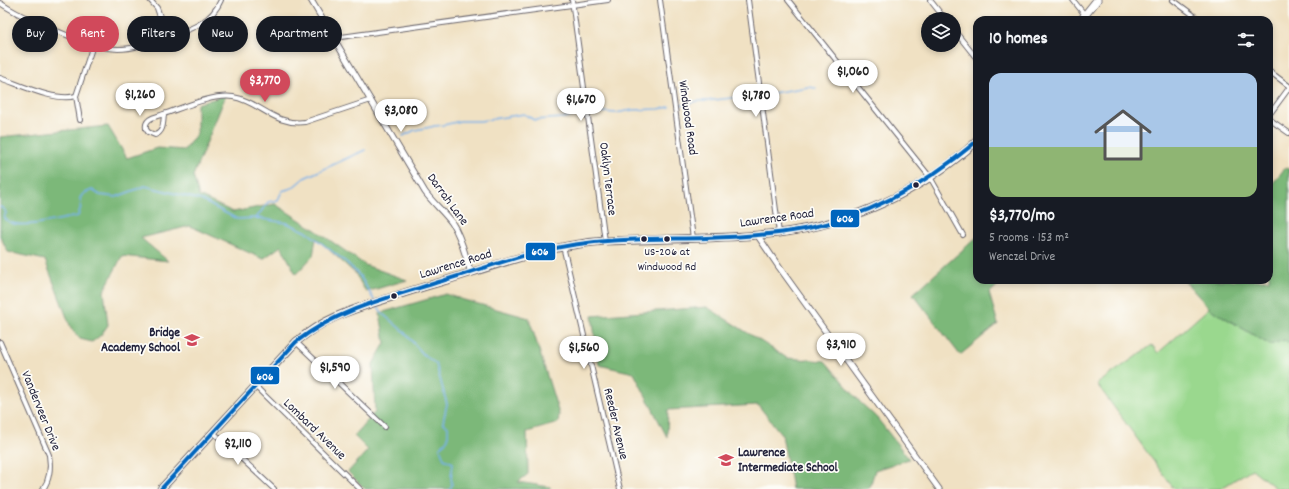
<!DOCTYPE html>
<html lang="en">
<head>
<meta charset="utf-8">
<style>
  :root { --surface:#171b24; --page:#242831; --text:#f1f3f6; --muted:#9ea1a6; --accent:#d1495b }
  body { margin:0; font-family:Dekko,sans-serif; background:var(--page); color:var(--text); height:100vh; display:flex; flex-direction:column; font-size:15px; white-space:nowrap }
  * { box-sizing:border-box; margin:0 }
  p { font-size:13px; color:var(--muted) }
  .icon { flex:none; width:22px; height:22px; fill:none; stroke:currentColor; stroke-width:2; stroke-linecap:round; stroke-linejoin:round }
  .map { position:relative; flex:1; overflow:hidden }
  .drawer { position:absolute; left:973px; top:16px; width:300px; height:268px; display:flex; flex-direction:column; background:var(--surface); border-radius:12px; box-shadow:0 2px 6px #0003 }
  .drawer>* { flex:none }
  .banner { position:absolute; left:12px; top:16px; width:380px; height:36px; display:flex; gap:8px }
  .controls { position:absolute; left:921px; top:12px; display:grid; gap:8px }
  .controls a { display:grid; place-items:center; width:40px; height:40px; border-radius:50%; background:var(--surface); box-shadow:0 2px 6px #0003; font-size:20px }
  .price { position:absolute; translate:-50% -34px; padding:0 9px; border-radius:14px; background:#fff; color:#222; font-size:13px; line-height:26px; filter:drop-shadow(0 1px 2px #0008) }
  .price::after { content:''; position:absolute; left:50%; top:24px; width:12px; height:9px; margin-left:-6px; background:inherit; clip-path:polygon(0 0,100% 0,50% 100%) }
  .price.current { background:var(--accent); color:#fff }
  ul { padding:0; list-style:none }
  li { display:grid; align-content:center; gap:8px; height:212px; padding:0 16px }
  li span { display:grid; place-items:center; height:124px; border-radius:12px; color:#555 }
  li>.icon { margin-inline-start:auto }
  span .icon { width:72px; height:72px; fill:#fffc; stroke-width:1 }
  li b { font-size:17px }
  h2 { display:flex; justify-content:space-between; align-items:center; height:48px; padding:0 16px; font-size:17px }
  .tag { padding:0 14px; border-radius:18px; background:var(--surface); box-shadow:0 2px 6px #0003; font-size:14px; line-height:36px }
  .tag.current { background:var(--accent); color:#fff }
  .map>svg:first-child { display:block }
  .green { fill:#9ad88e; stroke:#5e7d64 }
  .forest { fill:#7bb879; stroke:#4e6d5a }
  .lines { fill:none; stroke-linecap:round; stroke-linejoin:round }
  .stream { stroke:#7ab2ea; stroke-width:1.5 }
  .minor-casing { stroke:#6a656b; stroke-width:6 }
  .tertiary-casing { stroke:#6a656b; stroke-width:7 }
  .primary-casing { stroke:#6a656b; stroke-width:9 }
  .minor { stroke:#fff; stroke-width:4 }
  .tertiary { stroke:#fff; stroke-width:5 }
  .primary { stroke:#fff; stroke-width:7 }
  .bus-1-casing { stroke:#fdfcf7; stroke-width:7 }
  .bus-1 { stroke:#0065bd; stroke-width:4 }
  .bus-dot { fill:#22223b; stroke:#fdfcf7; stroke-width:1.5 }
  .labels { text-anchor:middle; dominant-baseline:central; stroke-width:3.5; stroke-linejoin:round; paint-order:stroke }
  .bus-label { font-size:12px; fill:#22223b; stroke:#fdfcf7 }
  .street-label { font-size:13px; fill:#22223b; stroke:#fdfcf7 }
  .poi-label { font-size:13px; font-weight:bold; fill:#22223b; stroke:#fdfcf7; text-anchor:end }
  .line-badge { stroke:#fdfcf7; stroke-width:1.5 }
  .badge-label { font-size:11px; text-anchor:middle; font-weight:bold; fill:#fff }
</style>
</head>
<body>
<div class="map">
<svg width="1289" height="489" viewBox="0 0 1289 489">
  <rect width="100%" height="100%" fill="#fdfcf7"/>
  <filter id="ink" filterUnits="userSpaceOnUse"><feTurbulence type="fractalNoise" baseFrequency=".025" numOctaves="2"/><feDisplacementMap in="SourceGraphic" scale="8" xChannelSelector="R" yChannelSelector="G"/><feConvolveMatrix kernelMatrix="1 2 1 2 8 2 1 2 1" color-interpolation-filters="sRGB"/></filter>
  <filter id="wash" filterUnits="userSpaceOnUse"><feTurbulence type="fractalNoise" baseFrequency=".012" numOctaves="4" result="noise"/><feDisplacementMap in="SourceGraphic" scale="16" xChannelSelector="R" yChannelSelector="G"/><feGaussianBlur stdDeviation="0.9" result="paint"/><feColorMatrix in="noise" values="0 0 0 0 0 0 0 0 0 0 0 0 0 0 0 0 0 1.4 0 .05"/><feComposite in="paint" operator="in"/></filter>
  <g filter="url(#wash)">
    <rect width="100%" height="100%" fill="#f0e1c3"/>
    <path class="green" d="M1209,308L1270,345L1285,340L1289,344V489H1277L1252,469L1220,489H1174L1097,384L1152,345L1158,353Z"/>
    <g class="forest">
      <path d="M226,95L193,176L199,196L233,212L275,204L314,229L365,265L407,280L366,292L355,273L316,238L313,256L296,274L281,246L263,259L190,226L141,238L168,261L122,256L104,291L108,325L101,335L92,342L80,339L71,328L45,260L8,252L0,236V137L108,126L127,158L157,148L184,150L197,133V104Z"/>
      <path d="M1285,168L1289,169V344L1285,340L1270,345L1209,308L1184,280H1269V188Z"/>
      <path d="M977,237V280H1004L989,293L998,324L960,355L913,294Z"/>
      <path d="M446,294L464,300L529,318L559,414L558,423L527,432L528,474L518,482L550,487V489H365L348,472L368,450L354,436L375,412L373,364L385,343L380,313Z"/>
      <path d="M707,307L787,358L825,361L860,402L877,418L909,459L875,470L870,487L865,489H792L782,435L758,405L668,410L667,437L634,373L599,365L592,316Z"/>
    </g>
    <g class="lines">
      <g class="stream">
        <path d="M767,94L808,87L816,88"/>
        <path d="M681,105L698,101H706L757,95"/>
        <path d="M594,113L604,112L615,113L633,110L658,109L670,107"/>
        <path d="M403,136L415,130L431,127L434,126L444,125L460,121H480L524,114L534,120L563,118L582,114"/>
        <path d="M0,207L4,209L6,213L4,217C7,220 8,222 11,223C26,228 62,219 78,216L81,206L80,198L83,194L92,190L100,195L116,197L145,186L201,200L237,219L257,218L287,223L307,232L346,262L360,276L374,300"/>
        <path d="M257,217L268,202L278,200L282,191L292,188L304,178L365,150"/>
        <path d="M377,305L383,314L403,331L424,355L436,364L447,404L443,422L448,427V439L440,448L444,459L453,463L451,477L452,485L450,489"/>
      </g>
    </g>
  </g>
  <g filter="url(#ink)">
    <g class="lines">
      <g class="minor-casing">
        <g id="minor">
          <path d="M150,0L157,8L167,37"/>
          <path d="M572,0L605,241"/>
          <path d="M660,0L693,238"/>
          <path d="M748,0L779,233"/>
          <path d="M788,0L930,177L963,235"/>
          <path d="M930,0L945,19"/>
          <path d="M1073,0L1085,15"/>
          <path d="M1173,0L1200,20"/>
          <path d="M0,3C23,18 49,28 74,38C89,43 103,49 118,49C137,49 156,41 174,35C194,28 212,21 221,0"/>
          <path d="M954,30L977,59"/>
          <path d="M334,38L608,0"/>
          <path d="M1269,71L1289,86"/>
          <path d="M0,78C21,85 55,102 76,96"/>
          <path d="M164,114C182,108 213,94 233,97C259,101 274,126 305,122L371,100"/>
          <path d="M164,114C163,123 164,132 155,135L148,132L146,129C144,118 155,117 164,114Z"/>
          <path d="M1269,115L1289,88"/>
          <path d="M1269,119L1289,133"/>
          <path d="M80,120L76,96L93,45"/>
          <path d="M563,246L620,489"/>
          <path d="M0,342L49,455C51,467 50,479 43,489"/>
          <path d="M296,342L385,427"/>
          <path d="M255,386L360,489"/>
          <path d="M213,432L274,489"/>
        </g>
      </g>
      <g class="tertiary-casing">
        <g id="tertiary">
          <path d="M311,0L425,192C433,203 444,212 452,223C462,238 465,256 471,273"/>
          <path d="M758,236L779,267L939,489"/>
        </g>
      </g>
      <g class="primary-casing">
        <g id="primary">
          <path d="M1081,20L1097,0"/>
          <path d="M161,489L296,342C323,319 350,310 383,300C403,293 423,287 444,281C496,265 550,245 605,241C639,240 672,239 706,238C730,237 754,236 778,233C852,224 922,191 977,141"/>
        </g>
      </g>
      <use href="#minor" class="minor"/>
      <use href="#tertiary" class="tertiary"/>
      <use href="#primary" class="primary"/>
      <g class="bus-1-casing">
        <path id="bus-1" d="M161,489L296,342C334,312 382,299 429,285C481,270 532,249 587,243C626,238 667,239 706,238C739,237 772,235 804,229C869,217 927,183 977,141"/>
      </g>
      <use href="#bus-1" class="bus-1"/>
    </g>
  </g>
  <defs>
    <g id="school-bare" transform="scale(1.2)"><path d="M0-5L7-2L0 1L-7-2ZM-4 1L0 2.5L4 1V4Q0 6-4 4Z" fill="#d1495b" stroke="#fdfcf7" stroke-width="2.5" paint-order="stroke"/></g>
  </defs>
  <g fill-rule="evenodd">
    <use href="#school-bare" x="192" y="340"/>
    <use href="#school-bare" x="726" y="460"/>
  </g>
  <g class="bus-dot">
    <circle cx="916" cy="185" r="3.5"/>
    <circle cx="644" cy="239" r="3.5"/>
    <circle cx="667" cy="239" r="3.5"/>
    <circle cx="394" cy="296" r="3.5"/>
  </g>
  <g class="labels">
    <g class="bus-label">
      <text x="667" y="252">US-206 at<tspan x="667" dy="15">Windwood Rd</tspan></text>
    </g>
    <g class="street-label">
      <text transform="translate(687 118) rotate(82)">Windwood Road</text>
      <text transform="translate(607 179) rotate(83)">Oaklyn Terrace</text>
      <text transform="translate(447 200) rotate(54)">Darrah Lane</text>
      <text transform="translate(777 219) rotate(-8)">Lawrence Road</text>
      <text transform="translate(456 265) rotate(-17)">Lawrence Road</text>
      <text transform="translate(40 411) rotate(68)">Vanderveer Drive</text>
      <text transform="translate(615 424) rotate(77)">Reeder Avenue</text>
      <text transform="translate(314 430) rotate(44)">Lombard Avenue</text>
    </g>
    <g class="poi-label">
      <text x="180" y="333">Bridge<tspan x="180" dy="15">Academy School</tspan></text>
      <text x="738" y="453" text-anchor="start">Lawrence<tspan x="738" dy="15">Intermediate School</tspan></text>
    </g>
  </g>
  <g class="line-badge">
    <rect x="830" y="209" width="30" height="19" rx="4" fill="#0065bd"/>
    <rect x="525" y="242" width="31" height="19" rx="4" fill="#0065bd"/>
    <rect x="250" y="366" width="30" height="19" rx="4" fill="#0065bd"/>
  </g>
  <g class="badge-label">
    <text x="845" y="222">606</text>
    <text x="540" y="255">606</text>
    <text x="265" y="380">606</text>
  </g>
</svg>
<div class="controls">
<a><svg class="icon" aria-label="layers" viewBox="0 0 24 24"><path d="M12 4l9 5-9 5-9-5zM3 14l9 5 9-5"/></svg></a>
</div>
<b class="price" style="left:853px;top:94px">$1,060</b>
<b class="price current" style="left:265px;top:103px">$3,770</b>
<b class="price" style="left:140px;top:117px">$1,260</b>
<b class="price" style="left:756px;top:118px">$1,780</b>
<b class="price" style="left:581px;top:122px">$1,670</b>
<b class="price" style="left:401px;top:133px">$3,080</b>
<b class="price" style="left:841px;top:367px">$3,910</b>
<b class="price" style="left:584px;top:370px">$1,560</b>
<b class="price" style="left:335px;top:390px">$1,590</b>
<b class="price" style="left:238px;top:466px">$2,110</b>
<div class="banner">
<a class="tag">Buy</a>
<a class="tag current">Rent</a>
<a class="tag">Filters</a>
<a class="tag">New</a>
<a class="tag">Apartment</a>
</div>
<section class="drawer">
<h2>10 homes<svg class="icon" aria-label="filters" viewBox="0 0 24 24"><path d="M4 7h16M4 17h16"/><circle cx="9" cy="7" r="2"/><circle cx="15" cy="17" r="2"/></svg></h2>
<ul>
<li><span style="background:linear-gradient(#a9c7e8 60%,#8fb573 0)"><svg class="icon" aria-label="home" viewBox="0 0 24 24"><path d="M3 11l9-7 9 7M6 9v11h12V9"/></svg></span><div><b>$3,770/mo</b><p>5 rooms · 153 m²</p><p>Wenczel Drive</p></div></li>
</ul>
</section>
</div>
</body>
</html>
